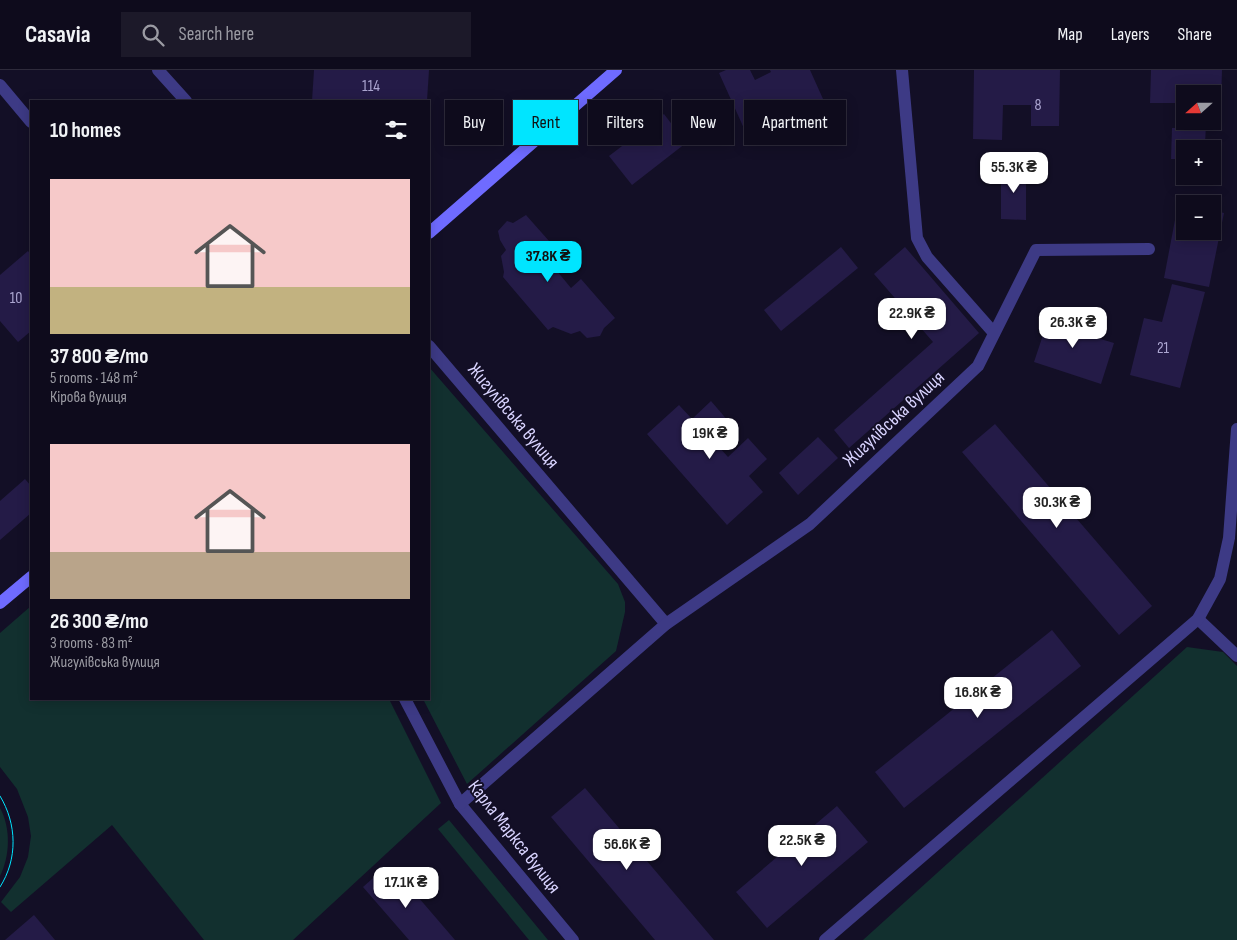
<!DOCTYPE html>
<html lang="en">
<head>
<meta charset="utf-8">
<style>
  :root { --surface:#0e0b1c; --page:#1c1929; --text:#f1f3f6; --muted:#9b9ba3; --line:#2e2b3b; --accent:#00e5ff }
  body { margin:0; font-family:"Sofia Sans Condensed",sans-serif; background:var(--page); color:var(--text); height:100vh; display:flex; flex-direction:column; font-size:19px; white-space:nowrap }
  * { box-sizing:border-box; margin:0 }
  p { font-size:16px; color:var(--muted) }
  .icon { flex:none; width:28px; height:28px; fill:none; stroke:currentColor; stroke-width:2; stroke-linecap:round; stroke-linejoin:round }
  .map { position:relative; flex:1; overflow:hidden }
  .details { position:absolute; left:30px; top:30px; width:400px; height:600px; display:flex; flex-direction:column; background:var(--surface); border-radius:0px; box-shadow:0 2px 12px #0003,0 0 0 1px var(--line) }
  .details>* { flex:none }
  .top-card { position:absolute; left:445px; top:30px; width:475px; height:45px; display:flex; gap:10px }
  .needle { width:32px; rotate:249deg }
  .controls { position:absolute; left:1176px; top:15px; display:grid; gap:10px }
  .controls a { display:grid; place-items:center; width:45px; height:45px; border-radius:0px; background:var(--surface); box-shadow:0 2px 12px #0003,0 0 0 1px var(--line); font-size:25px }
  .price { position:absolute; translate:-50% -42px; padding:0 11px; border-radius:10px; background:#fff; color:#222; font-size:16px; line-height:32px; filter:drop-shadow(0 1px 2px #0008) }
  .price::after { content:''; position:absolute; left:50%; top:30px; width:15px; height:11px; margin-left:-8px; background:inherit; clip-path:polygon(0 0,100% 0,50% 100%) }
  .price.current { background:var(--accent); color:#111 }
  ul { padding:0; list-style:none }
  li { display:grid; align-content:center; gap:10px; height:265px; padding:0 20px }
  li span { display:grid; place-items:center; height:155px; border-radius:0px; color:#555 }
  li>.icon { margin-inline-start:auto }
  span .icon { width:90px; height:90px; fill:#fffc; stroke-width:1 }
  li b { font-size:21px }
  h2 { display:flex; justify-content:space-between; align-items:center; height:60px; padding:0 20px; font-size:21px }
  .pill { padding:0 18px; border-radius:0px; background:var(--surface); box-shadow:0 2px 12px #0003,0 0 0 1px var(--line); font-size:18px; line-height:45px }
  .pill.current { background:var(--accent); color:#111 }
  header { display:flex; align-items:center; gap:30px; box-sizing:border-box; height:70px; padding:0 25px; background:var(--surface); border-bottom:1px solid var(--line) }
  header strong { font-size:24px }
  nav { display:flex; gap:28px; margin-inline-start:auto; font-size:18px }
  .search { width:350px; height:45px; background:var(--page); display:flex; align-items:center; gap:12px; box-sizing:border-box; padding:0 18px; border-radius:0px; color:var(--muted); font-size:19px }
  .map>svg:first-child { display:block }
  .green { fill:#12302f }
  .building { fill:#241b47 }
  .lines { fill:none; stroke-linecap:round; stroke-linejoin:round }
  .street { stroke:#3d3a85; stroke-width:12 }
  .secondary { stroke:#6f6bff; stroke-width:12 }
  .tram { stroke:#00e5ff; stroke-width:1 }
  .labels { text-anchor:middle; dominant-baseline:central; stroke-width:4; stroke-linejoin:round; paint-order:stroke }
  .number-label { font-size:16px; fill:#aca6d1 }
  .street-label { font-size:19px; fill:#d9d4ff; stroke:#130f26 }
</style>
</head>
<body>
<header>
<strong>Casavia</strong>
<div class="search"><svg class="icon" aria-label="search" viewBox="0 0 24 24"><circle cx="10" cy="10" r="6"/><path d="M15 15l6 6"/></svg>Search here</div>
<nav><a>Map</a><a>Layers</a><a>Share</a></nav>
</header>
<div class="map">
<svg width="1237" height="870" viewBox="0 0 1237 870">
  <rect width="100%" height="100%" fill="#130f26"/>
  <g class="green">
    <path d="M429,297L618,514L625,532V542L616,581L467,714L423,629H429Z"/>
    <path d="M31,536V629H389L441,733L293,870H204L112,755L11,842L1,832L20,807L28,787L31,766L28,747L17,719L0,697V563Z"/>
    <path d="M1187,577L1223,582L1237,596V870H863Z"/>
    <path d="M0,738C11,758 10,786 0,806Z"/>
    <path d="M449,750L548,870H529L438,759Z"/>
  </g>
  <g class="building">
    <path d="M314,0H429L427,31H312Z"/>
    <path d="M726,0H750L755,10L771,2L770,0H810L828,40L794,55L785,35L768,44L776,62L751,74L719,3Z"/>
    <path d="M974,0H1060L1059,56H1031V35H1003L1002,70L973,69Z"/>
    <path d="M1151,0H1222L1221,34H1212V24H1185V33H1150Z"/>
    <path d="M664,44L686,73L632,115L609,86Z"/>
    <path d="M1184,54L1206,55L1205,74H1216L1215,96H1212V79H1185V96L1183,95V89H1171L1172,58H1184Z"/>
    <path d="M1001,98H1026V150L1001,149Z"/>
    <path d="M1178,134L1185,135V161H1212V140L1224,143L1209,217L1164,208Z"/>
    <path d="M526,145L557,180L547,189L571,218L581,209L615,248L604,258L600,266L587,268L580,261L571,264L553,257L548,260L503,207L504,202L501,186L506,180L500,170L498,161L507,151L513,153Z"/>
    <path d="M841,177L858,198L781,261L764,240Z"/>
    <path d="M905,177L979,263L849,378L834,360L933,272L874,204Z"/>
    <path d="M28,181L31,185V261L18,272L0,251V205Z"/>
    <path d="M1172,214L1205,222L1180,318L1130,305L1144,248L1162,252Z"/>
    <path d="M1051,241L1091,254L1087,265L1114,273L1101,314L1034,292Z"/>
    <path d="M711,331L729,352L711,368L728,387L748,368L767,389L749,406L763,422L727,455L647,364L679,335L692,349Z"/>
    <path d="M995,354L1152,536L1119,565L962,382Z"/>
    <path d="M818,367L838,388L798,425L779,403Z"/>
    <path d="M25,409L31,416V443L0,470V431Z"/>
    <path d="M1052,560L1081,596L904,738L875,702Z"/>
    <path d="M585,718L714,870H655L551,747Z"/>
    <path d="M837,736L868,772L767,858L736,822Z"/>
    <path d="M381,801L391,813L400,806L455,870H409L363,817Z"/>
    <path d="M34,845L55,870H5Z"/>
  </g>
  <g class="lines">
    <g class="street">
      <path d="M158,0L186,31"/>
      <path d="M902,0L917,168L927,187L994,263"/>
      <path d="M0,15L31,52"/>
      <path d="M429,276L666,554"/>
      <path d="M1198,549L1237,586"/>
      <path d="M405,629L460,734L573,870"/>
      <path d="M460,734L666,554L810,454L978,296L1036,180L1149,179"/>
      <path d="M825,870L1198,549L1220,509L1229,468L1237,359"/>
    </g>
    <g class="secondary">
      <path d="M429,163L616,0"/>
      <path d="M0,533L31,507"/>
    </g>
    <path class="tram" d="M0,726C17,754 18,789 0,817"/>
  </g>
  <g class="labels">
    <g class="number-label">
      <text x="371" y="16">114</text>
      <text x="1038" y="35">8</text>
      <text x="16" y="228">10</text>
      <text x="1163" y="278">21</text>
    </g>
    <g class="street-label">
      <text transform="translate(513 346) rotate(50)">Жигулівська вулиця</text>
      <text transform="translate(894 349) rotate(-43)">Жигулівська вулиця</text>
      <text transform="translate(514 767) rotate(52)">Карла Маркса вулиця</text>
    </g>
  </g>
</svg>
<div class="controls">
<a><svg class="needle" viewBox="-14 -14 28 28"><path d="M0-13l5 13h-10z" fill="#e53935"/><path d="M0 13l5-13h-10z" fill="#9b9ba3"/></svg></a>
<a>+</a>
<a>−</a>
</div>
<b class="price" style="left:1014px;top:124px">55.3K ₴</b>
<b class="price current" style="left:548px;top:213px">37.8K ₴</b>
<b class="price" style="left:912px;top:270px">22.9K ₴</b>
<b class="price" style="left:1073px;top:279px">26.3K ₴</b>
<b class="price" style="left:710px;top:390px">19K ₴</b>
<b class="price" style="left:1057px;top:459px">30.3K ₴</b>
<b class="price" style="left:978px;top:649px">16.8K ₴</b>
<b class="price" style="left:802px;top:797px">22.5K ₴</b>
<b class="price" style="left:627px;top:801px">56.6K ₴</b>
<b class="price" style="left:406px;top:839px">17.1K ₴</b>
<div class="top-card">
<a class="pill">Buy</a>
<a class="pill current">Rent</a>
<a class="pill">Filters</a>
<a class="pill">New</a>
<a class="pill">Apartment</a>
</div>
<section class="details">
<h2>10 homes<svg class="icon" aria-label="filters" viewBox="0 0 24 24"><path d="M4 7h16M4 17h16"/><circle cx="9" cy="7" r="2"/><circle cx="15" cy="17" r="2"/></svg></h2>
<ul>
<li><span style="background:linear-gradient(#f6c9c9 70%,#c2b280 0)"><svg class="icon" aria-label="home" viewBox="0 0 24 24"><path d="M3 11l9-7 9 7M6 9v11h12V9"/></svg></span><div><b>37 800 ₴/mo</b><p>5 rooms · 148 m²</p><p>Кірова вулиця</p></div></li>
<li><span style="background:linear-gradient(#f6c9c9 70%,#b9a48a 0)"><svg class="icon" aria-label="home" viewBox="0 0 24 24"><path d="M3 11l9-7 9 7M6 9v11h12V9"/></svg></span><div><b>26 300 ₴/mo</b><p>3 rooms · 83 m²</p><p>Жигулівська вулиця</p></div></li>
</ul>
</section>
</div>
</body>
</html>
